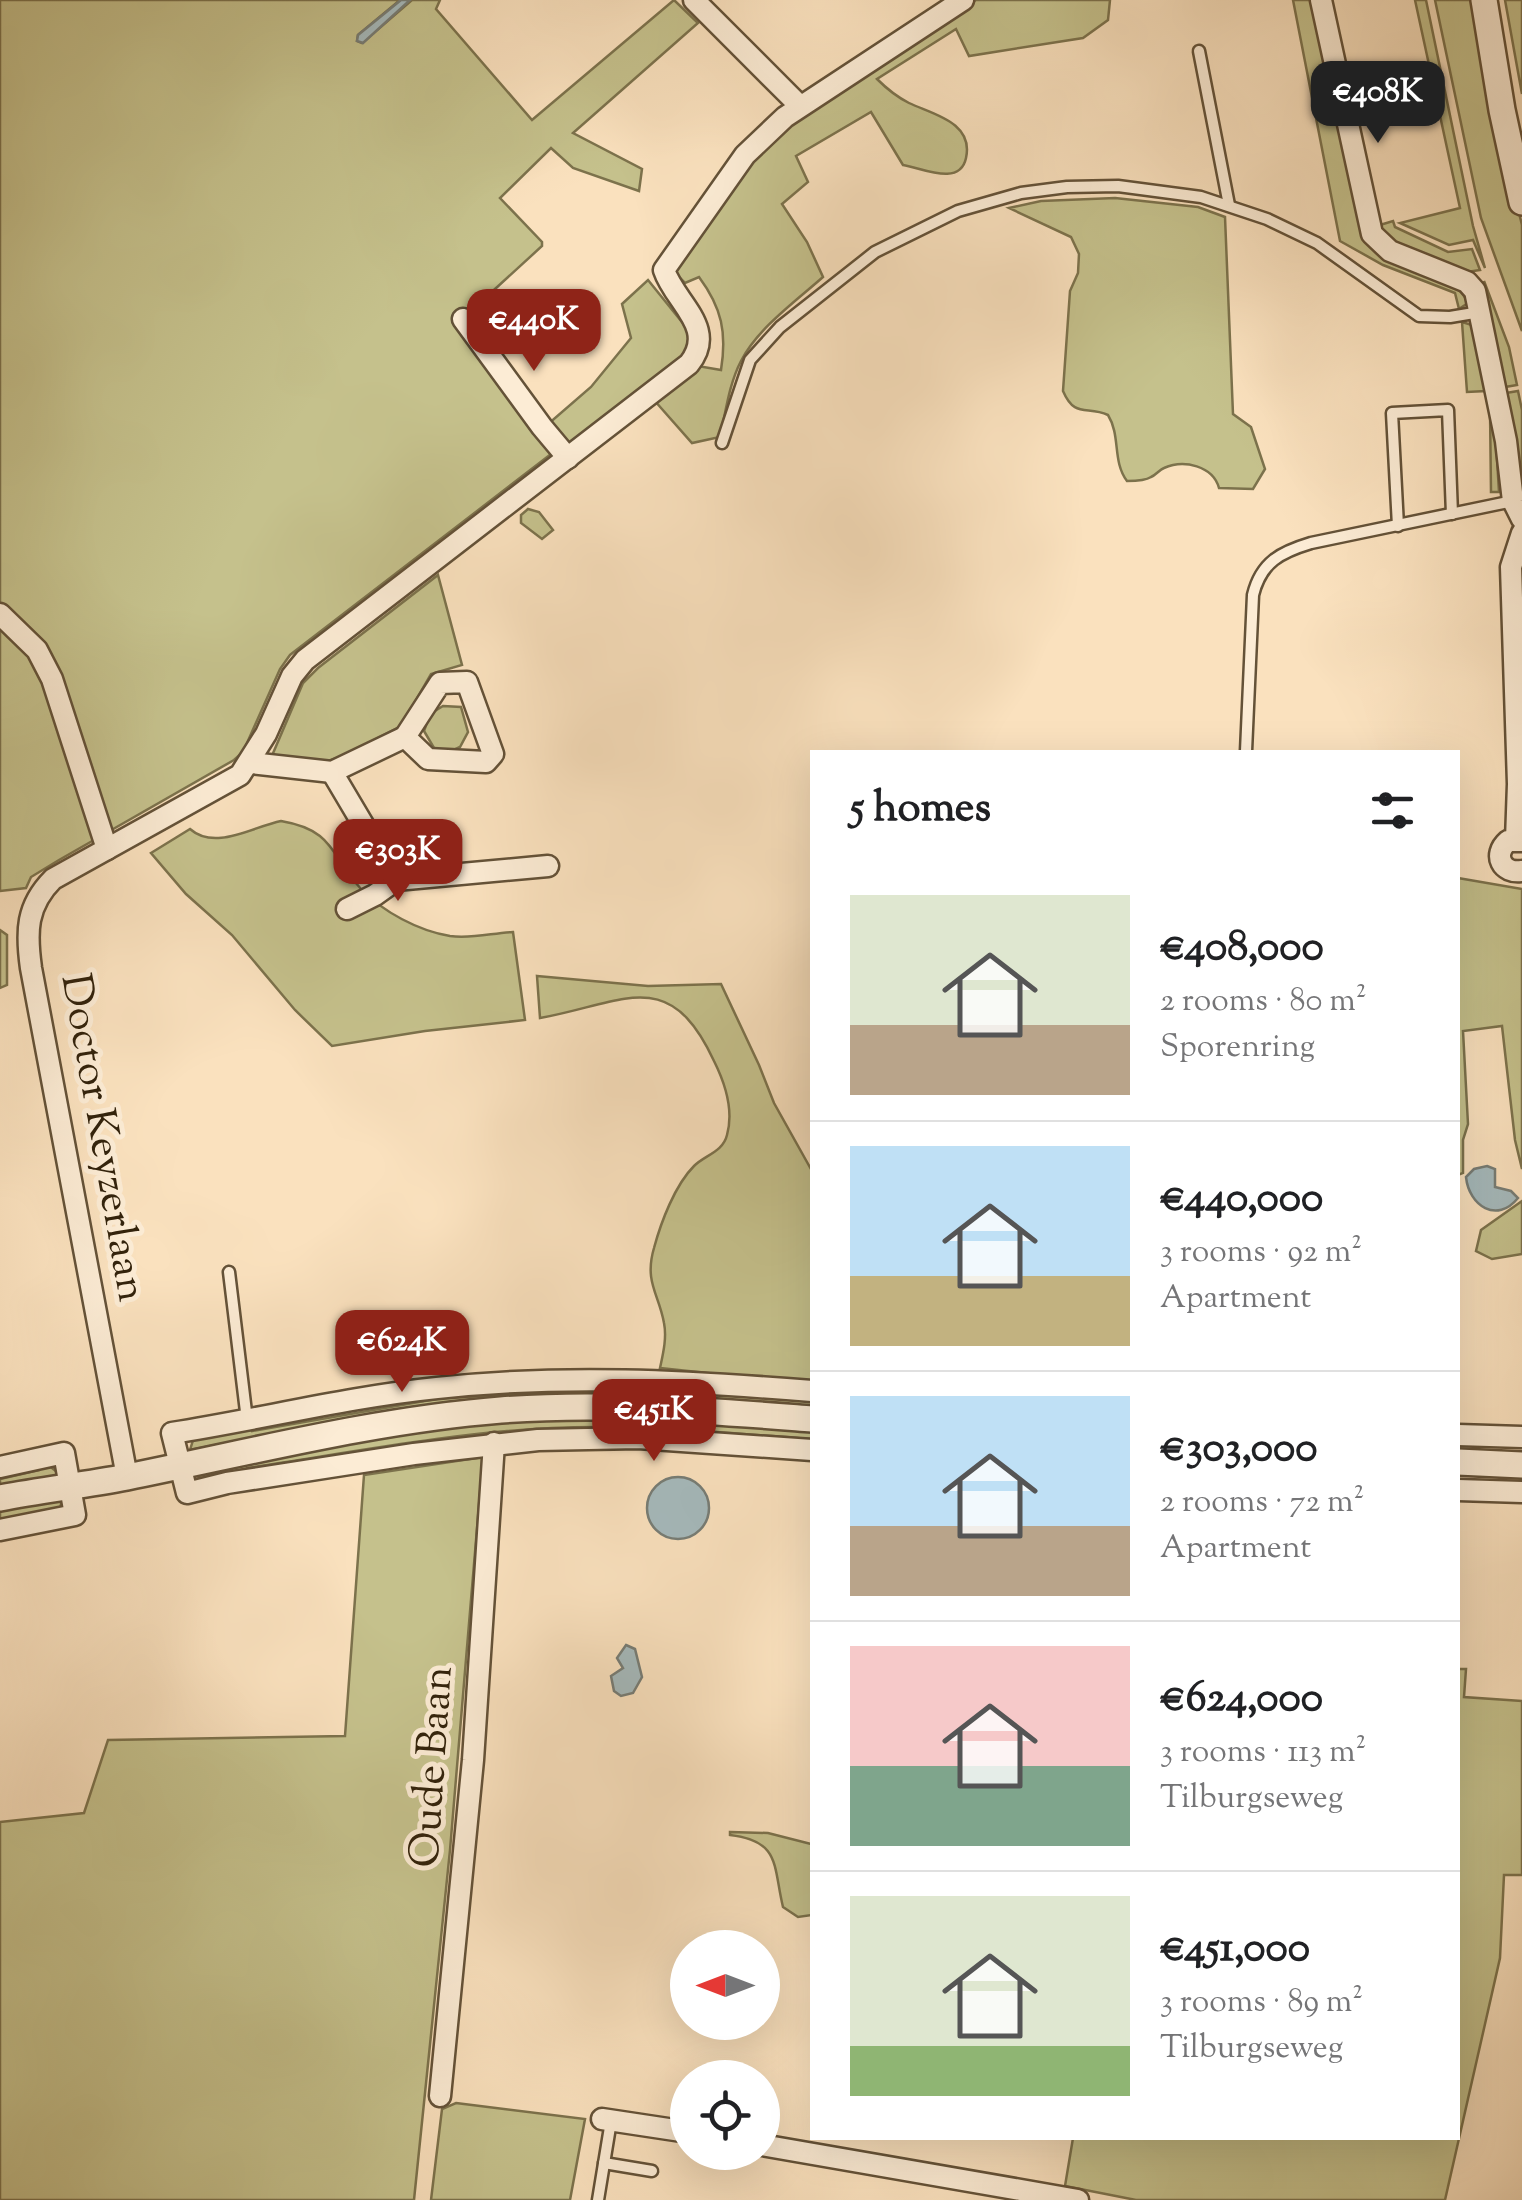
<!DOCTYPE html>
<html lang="en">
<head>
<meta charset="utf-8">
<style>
  :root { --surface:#fff; --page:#f2f2f2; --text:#202124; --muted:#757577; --line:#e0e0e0; --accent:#8f2418 }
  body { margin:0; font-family:"Sorts Mill Goudy",serif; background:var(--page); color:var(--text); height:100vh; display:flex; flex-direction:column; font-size:38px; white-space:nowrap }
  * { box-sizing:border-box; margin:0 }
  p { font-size:32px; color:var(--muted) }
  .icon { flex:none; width:55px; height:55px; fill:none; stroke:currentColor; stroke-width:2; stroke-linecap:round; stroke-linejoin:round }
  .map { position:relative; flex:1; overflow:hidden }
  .side { position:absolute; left:810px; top:750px; width:650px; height:1390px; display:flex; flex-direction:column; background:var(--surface); border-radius:0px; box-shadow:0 10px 40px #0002 }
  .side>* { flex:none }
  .needle { width:65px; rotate:270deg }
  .controls { position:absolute; left:670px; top:1930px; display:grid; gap:20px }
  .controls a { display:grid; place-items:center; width:110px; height:110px; border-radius:50%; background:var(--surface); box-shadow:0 10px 40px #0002; font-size:50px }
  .price { position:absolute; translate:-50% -85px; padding:0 22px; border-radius:20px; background:var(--accent); color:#fff; font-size:32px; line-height:65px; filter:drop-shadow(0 2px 5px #0008) }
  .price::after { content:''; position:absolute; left:50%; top:60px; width:30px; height:22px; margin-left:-15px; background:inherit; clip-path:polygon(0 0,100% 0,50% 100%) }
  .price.current { background:#222; color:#fff }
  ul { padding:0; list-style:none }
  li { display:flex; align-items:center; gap:30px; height:250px; padding:0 40px }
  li+li { border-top:2px solid var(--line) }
  li span { display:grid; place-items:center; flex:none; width:280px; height:200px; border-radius:0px; color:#555 }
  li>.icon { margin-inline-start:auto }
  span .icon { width:120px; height:120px; fill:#fffc; stroke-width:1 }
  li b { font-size:42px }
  h2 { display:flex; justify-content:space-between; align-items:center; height:120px; padding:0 40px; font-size:42px }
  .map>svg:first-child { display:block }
  .green { fill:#c5c18c; stroke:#7c724c; stroke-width:2.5 }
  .water { fill:#a5babd; stroke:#777d76; stroke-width:2.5 }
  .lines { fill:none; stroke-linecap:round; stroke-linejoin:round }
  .service-casing { stroke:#645238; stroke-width:15 }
  .minor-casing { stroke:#645238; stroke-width:25 }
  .tertiary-casing { stroke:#645238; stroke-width:30 }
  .service { stroke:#fcecd5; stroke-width:10 }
  .minor { stroke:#fcecd5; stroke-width:20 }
  .tertiary { stroke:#fcecd5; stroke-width:25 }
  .labels { text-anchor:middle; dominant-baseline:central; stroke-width:10; stroke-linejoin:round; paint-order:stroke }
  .street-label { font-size:42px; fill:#32220b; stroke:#fcecd5 }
</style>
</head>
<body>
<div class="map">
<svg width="1522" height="2200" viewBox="0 0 1522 2200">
  <rect width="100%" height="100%" fill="#fae1be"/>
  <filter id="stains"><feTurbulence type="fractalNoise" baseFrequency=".002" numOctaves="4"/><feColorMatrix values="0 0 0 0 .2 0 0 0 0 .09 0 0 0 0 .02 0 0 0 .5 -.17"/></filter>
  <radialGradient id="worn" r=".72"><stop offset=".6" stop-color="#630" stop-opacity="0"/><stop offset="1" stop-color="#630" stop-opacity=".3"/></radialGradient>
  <g class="green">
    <path d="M0,0H400L358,35L357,41L362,43L412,0H440L436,9L532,120L674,0L698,23L573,133L642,169L639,191L573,168L551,148L500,198L542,242V246L459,322L555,451L290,655L280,669L243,752L234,760L59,860L31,877L26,888L0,891Z"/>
    <path d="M976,0H1110L1108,20L1083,38L969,56L956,29L877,79C886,88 897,97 909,103C932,114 974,122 966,158C960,187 922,168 903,165L871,112L796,156L808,182L782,204L807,242L823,277C796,301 758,328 741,361C729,384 726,411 720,437L692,443L654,400L698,366L721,370C727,333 722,308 699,277L685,283L673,271L764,145L851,79Z"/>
    <path d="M1293,0H1313L1364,236C1387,274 1453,267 1468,303L1459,309L1455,293L1383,265L1340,241Z"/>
    <path d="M1415,0H1426L1473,226L1485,268L1473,240L1449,245L1400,223L1460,208Z"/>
    <path d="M1435,0H1479L1502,144L1522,225V331L1481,218Z"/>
    <path d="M1505,0H1522V94Z"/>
    <path d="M1115,198L1198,207L1225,217L1233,414L1251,427L1265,469L1253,489L1219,488C1213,466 1184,459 1164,468C1159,470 1156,475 1151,477C1145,481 1135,481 1127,481C1112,461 1121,436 1108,415C1087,405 1075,419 1063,391L1070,291L1078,273L1079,254L1071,237L1009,208L1041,201Z"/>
    <path d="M1393,221L1395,227L1448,252L1472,249L1480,270L1467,272L1389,240L1380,229V225Z"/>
    <path d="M648,280L690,332L691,351L572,447L547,425L591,387L631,338L622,304Z"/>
    <path d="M1484,281L1509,347L1517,385L1505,387Z"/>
    <path d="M1462,322L1472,325L1486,391L1467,392Z"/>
    <path d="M1518,391L1522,410V482L1506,393Z"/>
    <path d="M1490,410L1496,442L1499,492H1491Z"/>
    <path d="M528,509L539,512L553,530L542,539L521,523V515Z"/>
    <path d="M438,575L462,665L431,674L401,726L343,756L319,764L271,758L303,683L318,668Z"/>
    <path d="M443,706L461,707L468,732L460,747L447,753L434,748L424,731L430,714Z"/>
    <path d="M281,821C334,830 330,854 361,889C383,912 419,931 450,936C472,939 492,933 513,932L525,1020L425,1031L332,1046L295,1010L232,935L186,894L151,853L190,829C215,851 252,827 281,821Z"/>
    <path d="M1458,878L1522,889V1169L1515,1140L1502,1026L1463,1031L1468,1124L1463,1140V1173L1458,1175Z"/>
    <path d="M0,930L7,935V985L0,988Z"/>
    <path d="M537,976L648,986L721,984L759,1065L774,1103L812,1171V1384L660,1368C663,1354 667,1338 664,1323C659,1294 644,1282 654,1248C661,1222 675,1185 694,1166C705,1155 723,1152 727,1135C734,1110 725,1083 714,1061C669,964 624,1003 540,1018Z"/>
    <path d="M1522,1201V1254L1492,1259L1476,1251L1481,1230Z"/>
    <path d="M639,1389L812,1401V1408L694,1400L261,1436L190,1450L194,1437L250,1427L252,1431L442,1398Z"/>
    <path d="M555,1418L646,1419L812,1430V1439C726,1433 639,1424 552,1428C450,1433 348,1453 247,1468V1474L203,1482L195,1473L428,1429Z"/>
    <path d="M483,1457L450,1850L414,2200H0V1822L84,1813L108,1740L345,1736L364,1475Z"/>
    <path d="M47,1464L57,1472V1477L0,1487V1479L39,1470L38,1465Z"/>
    <path d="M62,1498L60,1510L0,1520V1510Z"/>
    <path d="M1458,1669H1466L1464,1697L1522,1701V1875H1504L1500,1958L1445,2200H1136L1065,2186L1073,2138H1458Z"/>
    <path d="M730,1832L768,1833L811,1844L812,1841V1915L798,1917L783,1907C773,1866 781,1841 730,1835Z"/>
    <path d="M456,2103L585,2119L570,2200H431L442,2109Z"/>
  </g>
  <g class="water">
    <path d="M401,0H410L363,43L357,41L358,35Z"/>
    <path d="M1487,1166L1495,1169V1187L1511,1191L1518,1198C1497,1224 1469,1206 1466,1177L1474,1169Z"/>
    <circle cx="678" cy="1508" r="31"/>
    <path d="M626,1645L635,1649L642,1677L633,1693L621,1696L614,1691L611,1676L623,1668L617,1658Z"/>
  </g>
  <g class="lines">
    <g class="service-casing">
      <g id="service">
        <path d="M1199,51L1229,205"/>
        <path d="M722,443L750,360L780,327L875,252L958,211L1021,193L1067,187L1118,186L1201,197L1267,219L1317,243L1419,316L1450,317L1480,312"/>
        <path d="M1398,526L1392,413L1448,410L1452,514"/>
        <path d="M1246,751L1253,595C1261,562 1281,552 1311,543L1513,501"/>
        <path d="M229,1272L247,1420"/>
        <path d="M604,2163L652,2171"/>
        <path d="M598,2200L611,2121"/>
      </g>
    </g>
    <g class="minor-casing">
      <g id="minor">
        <path d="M694,0L800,106"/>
        <path d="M1321,0L1372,234L1390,251L1467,282L1475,291L1506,441L1513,501L1522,519"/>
        <path d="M463,319L542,427L568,458"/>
        <path d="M0,614L37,650L52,679L107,849"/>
        <path d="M467,682L493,754L486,762L428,759L405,737L440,683Z"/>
        <path d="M251,763L332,772L405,737"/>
        <path d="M332,772L396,880L548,866"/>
        <path d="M1516,840L1518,784L1511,567L1522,533"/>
        <path d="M1522,841H1508C1492,855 1502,874 1522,871"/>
        <path d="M347,909L375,895L396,880"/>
        <path d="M812,1391C686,1381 564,1374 437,1388C348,1397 261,1419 172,1433L187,1493L227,1483L414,1454L538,1440L638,1438L812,1450"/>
        <path d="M1458,1435L1522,1437"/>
        <path d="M0,1467L64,1453L75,1515L0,1530"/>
        <path d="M127,1477L31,968C26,932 26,906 53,879L240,775L266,734L292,676L305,660L689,364C718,328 675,303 664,270L745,155L785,117L963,0"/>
        <path d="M1458,1490L1522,1492"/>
        <path d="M440,2096L473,1760L494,1443"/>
        <path d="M602,2119L688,2132"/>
        <path d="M762,2145L1078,2200"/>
      </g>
    </g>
    <g class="tertiary-casing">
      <g id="tertiary">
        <path d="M1484,0L1502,110L1522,202"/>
        <path d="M1458,1462L1522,1465"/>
        <path d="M0,1498C42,1490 85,1485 127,1477C251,1452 375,1420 501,1410C605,1402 709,1411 812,1419"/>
      </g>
    </g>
    <use href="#service" class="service"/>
    <use href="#minor" class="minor"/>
    <use href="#tertiary" class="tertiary"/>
  </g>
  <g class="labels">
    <g class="street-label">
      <text transform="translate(101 1138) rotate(80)">Doctor Keyzerlaan</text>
      <text transform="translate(434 1767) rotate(-86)">Oude Baan</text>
    </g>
  </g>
  <rect width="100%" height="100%" filter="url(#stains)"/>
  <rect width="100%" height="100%" fill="url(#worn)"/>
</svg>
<div class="controls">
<a><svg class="needle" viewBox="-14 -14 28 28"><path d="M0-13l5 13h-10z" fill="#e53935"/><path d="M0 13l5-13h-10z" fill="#757577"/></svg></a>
<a><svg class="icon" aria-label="locate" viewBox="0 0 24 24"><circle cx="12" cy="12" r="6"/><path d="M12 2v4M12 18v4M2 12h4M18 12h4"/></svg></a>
</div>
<b class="price current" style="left:1378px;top:146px">€408K</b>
<b class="price" style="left:534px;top:374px">€440K</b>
<b class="price" style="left:398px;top:904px">€303K</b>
<b class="price" style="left:402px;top:1395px">€624K</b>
<b class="price" style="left:654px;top:1464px">€451K</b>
<section class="side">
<h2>5 homes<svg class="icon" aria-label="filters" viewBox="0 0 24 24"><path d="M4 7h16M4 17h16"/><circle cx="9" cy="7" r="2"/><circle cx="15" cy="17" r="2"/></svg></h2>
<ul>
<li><span style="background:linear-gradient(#dfe7d0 65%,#b9a48a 0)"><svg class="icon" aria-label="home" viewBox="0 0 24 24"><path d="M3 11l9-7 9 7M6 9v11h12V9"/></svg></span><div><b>€408,000</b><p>2 rooms · 80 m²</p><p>Sporenring</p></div></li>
<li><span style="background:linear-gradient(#bfe0f5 65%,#c2b280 0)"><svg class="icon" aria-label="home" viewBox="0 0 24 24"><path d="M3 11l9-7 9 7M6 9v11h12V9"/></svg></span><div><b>€440,000</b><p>3 rooms · 92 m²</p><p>Apartment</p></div></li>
<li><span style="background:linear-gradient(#bfe0f5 65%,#b9a48a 0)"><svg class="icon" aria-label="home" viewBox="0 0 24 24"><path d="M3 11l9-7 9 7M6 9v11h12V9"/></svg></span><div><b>€303,000</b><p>2 rooms · 72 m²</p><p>Apartment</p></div></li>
<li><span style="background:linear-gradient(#f6c9c9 60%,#7fa58c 0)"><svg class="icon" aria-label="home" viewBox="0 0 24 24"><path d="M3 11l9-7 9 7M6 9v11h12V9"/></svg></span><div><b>€624,000</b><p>3 rooms · 113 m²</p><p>Tilburgseweg</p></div></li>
<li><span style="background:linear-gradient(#dfe7d0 75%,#8fb573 0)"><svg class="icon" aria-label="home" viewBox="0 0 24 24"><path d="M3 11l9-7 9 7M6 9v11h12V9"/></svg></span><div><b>€451,000</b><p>3 rooms · 89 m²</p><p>Tilburgseweg</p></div></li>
</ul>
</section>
</div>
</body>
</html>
